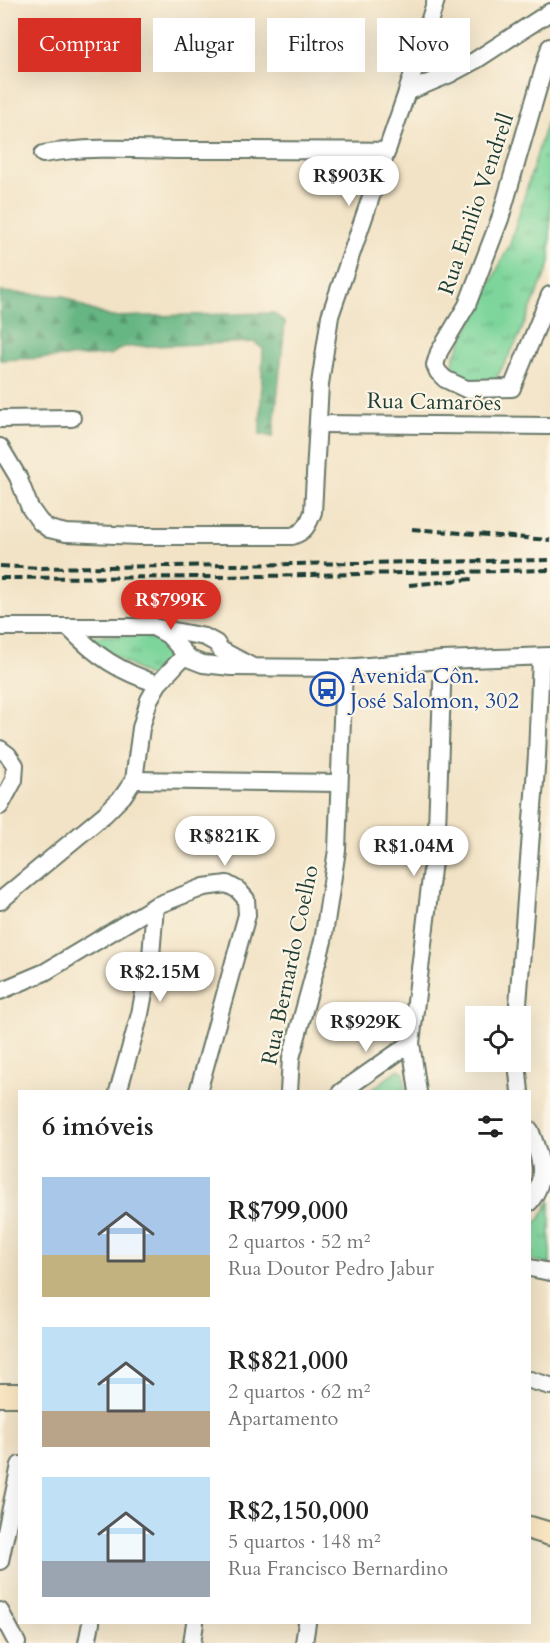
<!DOCTYPE html>
<html lang="pt">
<head>
<meta charset="utf-8">
<style>
  :root { --surface:#fff; --page:#f6f6f6; --text:#222; --muted:#767676; --accent:#d93025 }
  body { margin:0; font-family:Cardo,serif; background:var(--page); color:var(--text); height:100vh; display:flex; flex-direction:column; font-size:22px; white-space:nowrap }
  * { box-sizing:border-box; margin:0 }
  p { font-size:20px; color:var(--muted) }
  .icon { flex:none; width:33px; height:33px; fill:none; stroke:currentColor; stroke-width:2; stroke-linecap:round; stroke-linejoin:round }
  .map { position:relative; flex:1; overflow:hidden }
  .panel { position:absolute; left:18px; top:1090px; width:513px; height:534px; display:flex; flex-direction:column; background:var(--surface); border-radius:0px; box-shadow:0 6px 24px #0002 }
  .panel>* { flex:none }
  .guide { position:absolute; left:18px; top:18px; width:514px; height:54px; display:flex; gap:12px }
  .tools { position:absolute; left:465px; top:1006px; display:grid; gap:12px }
  .tools a { display:grid; place-items:center; width:66px; height:66px; border-radius:0px; background:var(--surface); box-shadow:0 6px 24px #0002; font-size:30px }
  .price { position:absolute; translate:-50% -51px; padding:0 14px; border-radius:21px; background:#fff; color:#222; font-size:20px; line-height:39px; filter:drop-shadow(0 2px 3px #0008) }
  .price::after { content:''; position:absolute; left:50%; top:36px; width:18px; height:14px; margin-left:-9px; background:inherit; clip-path:polygon(0 0,100% 0,50% 100%) }
  .price.on { background:var(--accent); color:#fff }
  ul { padding:0; list-style:none }
  li { display:flex; align-items:center; gap:18px; height:150px; padding:0 24px }
  li span { display:grid; place-items:center; flex:none; width:168px; height:120px; border-radius:0px; color:#555 }
  li>.icon { margin-inline-start:auto }
  span .icon { width:72px; height:72px; fill:#fffc; stroke-width:1 }
  li b { font-size:26px }
  h2 { display:flex; justify-content:space-between; align-items:center; height:72px; padding:0 24px; font-size:26px }
  .tag { padding:0 21px; border-radius:0px; background:var(--surface); box-shadow:0 6px 24px #0002; font-size:21px; line-height:54px }
  .tag.on { background:var(--accent); color:#fff }
  .map>svg:first-child { display:block }
  .forest { fill:url(#forest-firs); stroke:#427a5c; stroke-width:1.5 }
  .park { fill:url(#park-tufts); stroke:#4e8968; stroke-width:1.5 }
  .lines { fill:none; stroke-linecap:round; stroke-linejoin:round }
  .minor-casing { stroke:#697767; stroke-width:20 }
  .secondary-casing { stroke:#697767; stroke-width:26 }
  .minor { stroke:#fff; stroke-width:16 }
  .secondary { stroke:#fbe7c3; stroke-width:22 }
  .rail { stroke:#1f3d34; stroke-width:4; stroke-dasharray:9 4.5; stroke-linecap:butt }
  .labels { text-anchor:middle; dominant-baseline:central; stroke-width:4.5; stroke-linejoin:round; paint-order:stroke }
  .street-label { font-size:22px; fill:#1f3d34; stroke:#fcf5e5 }
  .transit-label { font-size:22px; fill:#164399; stroke:#fcf5e5; text-anchor:start }
</style>
</head>
<body>
<div class="map">
<svg width="550" height="1643" viewBox="0 0 550 1643">
  <defs>
    <pattern id="forest-firs" width="22" height="20" patternUnits="userSpaceOnUse" patternTransform="scale(1.5)"><rect width="22" height="20" fill="#66b683"/><path d="M5 1l3.5 6h-7zM16 11l3.5 6h-7z" fill="#53956c"/></pattern>
    <pattern id="park-tufts" width="24" height="20" patternUnits="userSpaceOnUse" patternTransform="scale(1.5)"><rect width="24" height="20" fill="#7dd59b"/><path d="M3 7l-1-3M5 7V3M7 7l1-3M15 17l-1-3M17 17v-4M19 17l1-3" fill="none" stroke="#66ae7f"/></pattern>
  </defs>
  <rect width="100%" height="100%" fill="#fcf5e5"/>
  <filter id="ink" filterUnits="userSpaceOnUse"><feTurbulence type="fractalNoise" baseFrequency=".0167" numOctaves="2"/><feDisplacementMap in="SourceGraphic" scale="12" xChannelSelector="R" yChannelSelector="G"/><feConvolveMatrix kernelMatrix="1 2 1 2 8 2 1 2 1" color-interpolation-filters="sRGB"/></filter>
  <filter id="wash" filterUnits="userSpaceOnUse"><feTurbulence type="fractalNoise" baseFrequency=".008" numOctaves="4" result="noise"/><feDisplacementMap in="SourceGraphic" scale="24" xChannelSelector="R" yChannelSelector="G"/><feGaussianBlur stdDeviation="1.35" result="paint"/><feColorMatrix in="noise" values="0 0 0 0 0 0 0 0 0 0 0 0 0 0 0 0 0 1.4 0 .05"/><feComposite in="paint" operator="in"/></filter>
  <g filter="url(#wash)">
    <rect width="100%" height="100%" fill="#f2e3c6"/>
    <path class="forest" d="M0,292L64,296L83,307L111,317L273,313L285,322L273,437L260,434L263,349L254,342L123,347L110,355L0,360Z"/>
    <g class="park">
      <path d="M550,111V263L518,339L493,384H468L451,377L454,357L510,244Z"/>
      <path d="M142,635C162,638 169,641 169,662L158,675L147,676L82,636Z"/>
      <path d="M399,1069L404,1073L406,1092H369Z"/>
      <path d="M550,1200V1264L530,1260V1229L541,1217Z"/>
    </g>
  </g>
  <g filter="url(#ink)">
    <g class="lines">
      <g class="minor-casing">
        <g id="minor">
          <path d="M550,47L500,219L467,305L439,352L435,365L438,372L445,379L466,389L512,388L550,295"/>
          <path d="M407,92L450,74L476,60L550,12"/>
          <path d="M43,154C88,146 134,149 180,150C249,150 318,150 387,151"/>
          <path d="M0,419L72,418"/>
          <path d="M319,424L550,426"/>
          <path d="M0,447L18,477L30,508L40,522L49,529L66,533L139,536H292C305,532 308,525 313,512L320,384L330,316L407,92L436,0"/>
          <path d="M0,627H153L205,637L216,643L221,650L251,666"/>
          <path d="M153,627L168,635L190,659L203,664L231,667L344,668L443,660L550,656"/>
          <path d="M69,628C97,657 119,671 158,684"/>
          <path d="M0,749L8,755L15,765L14,780L0,806"/>
          <path d="M134,780L339,783"/>
          <path d="M0,901L105,814L123,796L134,780L141,728L149,700L158,684L185,655"/>
          <path d="M0,991L45,972L155,906L204,887L227,884L238,890L246,899L247,915L198,1092"/>
          <path d="M517,1017L537,755L541,657"/>
          <path d="M517,1062L520,1092"/>
          <path d="M118,1092L140,1014L151,956L155,906"/>
          <path d="M289,1092L291,1058L323,941L337,850L344,668"/>
          <path d="M341,1092L411,1043"/>
          <path d="M418,1092L411,1043L437,828L443,660"/>
          <path d="M530,1130C540,1157 549,1177 530,1202"/>
          <path d="M530,1268L550,1272"/>
          <path d="M530,1380L550,1386"/>
          <path d="M0,1561L20,1465"/>
          <path d="M0,1611L17,1643"/>
          <path d="M87,1643L91,1623"/>
          <path d="M192,1643L195,1623"/>
          <path d="M304,1643L307,1623"/>
        </g>
      </g>
      <g class="secondary-casing">
        <g id="secondary">
          <path d="M0,1395H20"/>
          <path d="M530,1528L550,1534"/>
        </g>
      </g>
      <use href="#minor" class="minor"/>
      <use href="#secondary" class="secondary"/>
      <g class="rail">
        <path d="M412,529L550,540"/>
        <path d="M0,566L40,568L550,560"/>
        <path d="M0,578L214,577L550,570"/>
        <path d="M409,585L472,579"/>
      </g>
    </g>
  </g>
  <defs>
    <g id="bus-ring" transform="scale(1.725)"><circle r="9.5" fill="#fcf5e5" stroke="#1a4fb4" stroke-width="1.5"/><path d="M-5-6H5V4H4V6H2V4H-2V6H-4V4H-5ZM-3.5-4V0h7V-4ZM-3.5 1.2v1.5H-2V1.2ZM2 1.2v1.5H3.5V1.2Z" fill="#1a4fb4"/></g>
  </defs>
  <g fill-rule="evenodd">
    <use href="#bus-ring" x="327" y="689"/>
  </g>
  <g class="labels">
    <g class="street-label">
      <text transform="translate(476 204) rotate(-71)">Rua Emilio Vendrell</text>
      <text transform="translate(434 402) rotate(1)">Rua Camarões</text>
      <text transform="translate(290 965) rotate(-78)">Rua Bernardo Coelho</text>
    </g>
    <g class="transit-label">
      <text x="350" y="676">Avenida Côn.<tspan x="350" dy="25">José Salomon, 302</tspan></text>
    </g>
  </g>
</svg>
<div class="tools">
<a><svg class="icon" aria-label="locate" viewBox="0 0 24 24"><circle cx="12" cy="12" r="6"/><path d="M12 2v4M12 18v4M2 12h4M18 12h4"/></svg></a>
</div>
<b class="price" style="left:349px;top:207px">R$903K</b>
<b class="price on" style="left:171px;top:631px">R$799K</b>
<b class="price" style="left:225px;top:867px">R$821K</b>
<b class="price" style="left:414px;top:877px">R$1.04M</b>
<b class="price" style="left:160px;top:1003px">R$2.15M</b>
<b class="price" style="left:366px;top:1053px">R$929K</b>
<div class="guide">
<a class="tag on">Comprar</a>
<a class="tag">Alugar</a>
<a class="tag">Filtros</a>
<a class="tag">Novo</a>
</div>
<section class="panel">
<h2>6 imóveis<svg class="icon" aria-label="filters" viewBox="0 0 24 24"><path d="M4 7h16M4 17h16"/><circle cx="9" cy="7" r="2"/><circle cx="15" cy="17" r="2"/></svg></h2>
<ul>
<li><span style="background:linear-gradient(#a9c7e8 65%,#c2b280 0)"><svg class="icon" aria-label="home" viewBox="0 0 24 24"><path d="M3 11l9-7 9 7M6 9v11h12V9"/></svg></span><div><b>R$799,000</b><p>2 quartos · 52 m²</p><p>Rua Doutor Pedro Jabur</p></div></li>
<li><span style="background:linear-gradient(#bfe0f5 70%,#b9a48a 0)"><svg class="icon" aria-label="home" viewBox="0 0 24 24"><path d="M3 11l9-7 9 7M6 9v11h12V9"/></svg></span><div><b>R$821,000</b><p>2 quartos · 62 m²</p><p>Apartamento</p></div></li>
<li><span style="background:linear-gradient(#bfe0f5 70%,#9aa5b1 0)"><svg class="icon" aria-label="home" viewBox="0 0 24 24"><path d="M3 11l9-7 9 7M6 9v11h12V9"/></svg></span><div><b>R$2,150,000</b><p>5 quartos · 148 m²</p><p>Rua Francisco Bernardino</p></div></li>
</ul>
</section>
</div>
</body>
</html>
